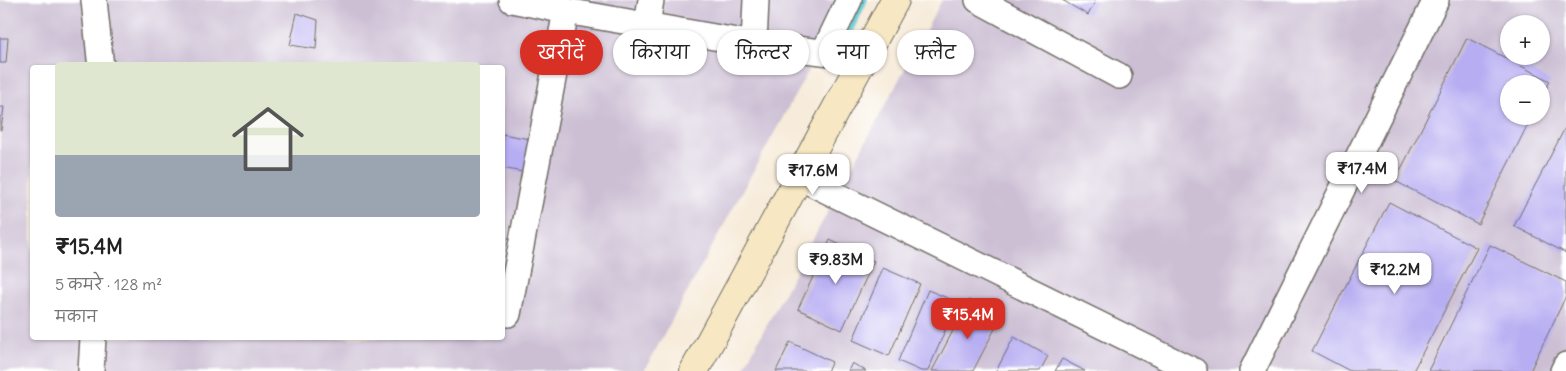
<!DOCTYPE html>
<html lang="hi">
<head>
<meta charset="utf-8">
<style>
  :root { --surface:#fff; --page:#f6f6f6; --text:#222; --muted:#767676; --accent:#d93025 }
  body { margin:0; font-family:Delius,"Playpen Sans Deva",sans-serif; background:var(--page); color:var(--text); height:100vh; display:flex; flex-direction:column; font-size:19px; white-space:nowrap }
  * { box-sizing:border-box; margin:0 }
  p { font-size:16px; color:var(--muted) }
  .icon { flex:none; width:28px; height:28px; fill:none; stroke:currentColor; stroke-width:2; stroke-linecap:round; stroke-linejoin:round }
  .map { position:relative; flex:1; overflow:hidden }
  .panel { position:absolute; left:30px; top:65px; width:475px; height:275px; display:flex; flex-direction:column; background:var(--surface); border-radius:5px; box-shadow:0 1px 4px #0004 }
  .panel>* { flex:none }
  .guide { position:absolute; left:520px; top:30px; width:475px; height:45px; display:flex; gap:10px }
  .controls { position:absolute; left:1500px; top:15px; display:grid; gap:10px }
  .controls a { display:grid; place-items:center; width:50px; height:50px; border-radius:50%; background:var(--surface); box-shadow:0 1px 4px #0004; font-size:25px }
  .price { position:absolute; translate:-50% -42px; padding:0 11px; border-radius:10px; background:#fff; color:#222; font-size:16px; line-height:32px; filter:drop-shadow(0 1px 2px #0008) }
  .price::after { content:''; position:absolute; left:50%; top:30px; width:15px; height:11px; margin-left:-8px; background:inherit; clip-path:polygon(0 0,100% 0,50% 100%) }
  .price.on { background:var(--accent); color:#fff }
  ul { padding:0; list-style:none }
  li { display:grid; align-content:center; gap:10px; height:265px; padding:0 25px }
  li span { display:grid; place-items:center; height:155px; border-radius:5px; color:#555 }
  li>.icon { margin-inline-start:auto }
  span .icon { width:90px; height:90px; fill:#fffc; stroke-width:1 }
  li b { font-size:21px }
  .tag { padding:0 18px; border-radius:22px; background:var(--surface); box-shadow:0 1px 4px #0004; font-size:18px; line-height:45px }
  .tag.on { background:var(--accent); color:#fff }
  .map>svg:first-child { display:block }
  .industrial { fill:#ccbfd4; fill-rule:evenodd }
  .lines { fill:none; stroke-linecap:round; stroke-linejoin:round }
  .stream { stroke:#5dcbd1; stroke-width:7 }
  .building { fill:#b7adf2 }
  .street-casing { stroke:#726e68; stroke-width:28 }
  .secondary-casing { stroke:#726e68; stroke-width:30 }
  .street { stroke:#fff; stroke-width:25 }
  .secondary { stroke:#f7e8c3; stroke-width:28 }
</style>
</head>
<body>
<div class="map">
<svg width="1566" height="371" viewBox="0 0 1566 371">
  <rect width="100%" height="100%" fill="#fff"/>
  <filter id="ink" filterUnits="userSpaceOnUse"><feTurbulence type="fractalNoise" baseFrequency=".02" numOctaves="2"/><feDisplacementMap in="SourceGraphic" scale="10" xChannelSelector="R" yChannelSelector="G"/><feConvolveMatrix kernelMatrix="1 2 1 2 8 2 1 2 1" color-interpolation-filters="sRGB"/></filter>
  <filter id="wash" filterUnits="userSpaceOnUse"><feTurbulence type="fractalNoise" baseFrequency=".0096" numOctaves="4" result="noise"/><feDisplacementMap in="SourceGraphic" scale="20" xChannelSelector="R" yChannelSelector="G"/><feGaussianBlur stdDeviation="1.12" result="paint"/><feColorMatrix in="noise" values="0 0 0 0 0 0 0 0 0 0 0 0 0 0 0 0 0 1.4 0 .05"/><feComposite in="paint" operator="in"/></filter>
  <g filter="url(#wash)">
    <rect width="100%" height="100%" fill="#f7ebd9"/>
    <g class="industrial">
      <path d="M0,0H847L644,371H0ZM32,68H502V338H32Z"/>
      <path d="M942,0H1566V371H742ZM1509,24H1541V56H1509ZM1509,84H1541V116H1509Z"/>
    </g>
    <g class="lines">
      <path class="stream" d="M851,29L864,0"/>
    </g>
    <g id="blocks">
      <g class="building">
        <path d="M1062,0H1096L1088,15Z"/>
        <path d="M297,13L318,20L316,49L290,45Z"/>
        <path d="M0,38H8L6,63H0Z"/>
        <path d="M1467,38L1550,81L1541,99V84H1509V116H1532L1478,224L1395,181Z"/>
        <path d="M0,107H4L1,130H0Z"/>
        <path d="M1566,126V253L1514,226Z"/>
        <path d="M502,134L535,140L528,173L502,168Z"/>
        <path d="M1389,202L1477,248L1413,371H1350L1312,351Z"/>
        <path d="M830,240L874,261L842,330L798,309Z"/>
        <path d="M1490,245L1566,282V296L1530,371H1428Z"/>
        <path d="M883,268L920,284L889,356L853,340Z"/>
        <path d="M928,290L957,302L928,371H921L898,361Z"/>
        <path d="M969,300L1001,317L973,371H932Z"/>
        <path d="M1014,337L1048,356L1040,371H996Z"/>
        <path d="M790,342L832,362L827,371H776Z"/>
        <path d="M1062,359L1085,371H1055Z"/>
        <path d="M852,363L866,371H848Z"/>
      </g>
    </g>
  </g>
  <g filter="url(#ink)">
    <use href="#blocks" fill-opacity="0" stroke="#726e68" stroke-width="1"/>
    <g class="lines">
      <g class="street-casing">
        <g id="street">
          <path d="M94,0L101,68"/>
          <path d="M512,0L566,11L754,44L864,57"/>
          <path d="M978,0L1119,76"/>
          <path d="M647,25L651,0"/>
          <path d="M754,44L756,0"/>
          <path d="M824,52L849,0"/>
          <path d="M799,177L1194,371"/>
          <path d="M502,313L508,314L566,11"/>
          <path d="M91,371L93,338"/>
          <path d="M1252,371L1436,0"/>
          <path d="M1563,371L1566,365"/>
        </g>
      </g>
      <g class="secondary-casing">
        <path id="secondary" d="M694,371L895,0"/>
      </g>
      <use href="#street" class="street"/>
      <use href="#secondary" class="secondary"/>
    </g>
  </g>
</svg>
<div class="controls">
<a>+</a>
<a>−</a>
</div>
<b class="price" style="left:1362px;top:194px">₹17.4M</b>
<b class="price" style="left:813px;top:196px">₹17.6M</b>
<b class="price" style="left:836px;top:285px">₹9.83M</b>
<b class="price" style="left:1395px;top:295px">₹12.2M</b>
<b class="price on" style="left:968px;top:340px">₹15.4M</b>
<div class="guide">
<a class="tag on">खरीदें</a>
<a class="tag">किराया</a>
<a class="tag">फ़िल्टर</a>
<a class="tag">नया</a>
<a class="tag">फ़्लैट</a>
</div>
<section class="panel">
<ul>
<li><span style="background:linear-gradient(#dfe7d0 60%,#9aa5b1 0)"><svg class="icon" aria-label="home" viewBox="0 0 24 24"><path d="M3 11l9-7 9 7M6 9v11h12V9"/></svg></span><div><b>₹15.4M</b><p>5 कमरे · 128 m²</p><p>मकान</p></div></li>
</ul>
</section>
</div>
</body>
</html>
